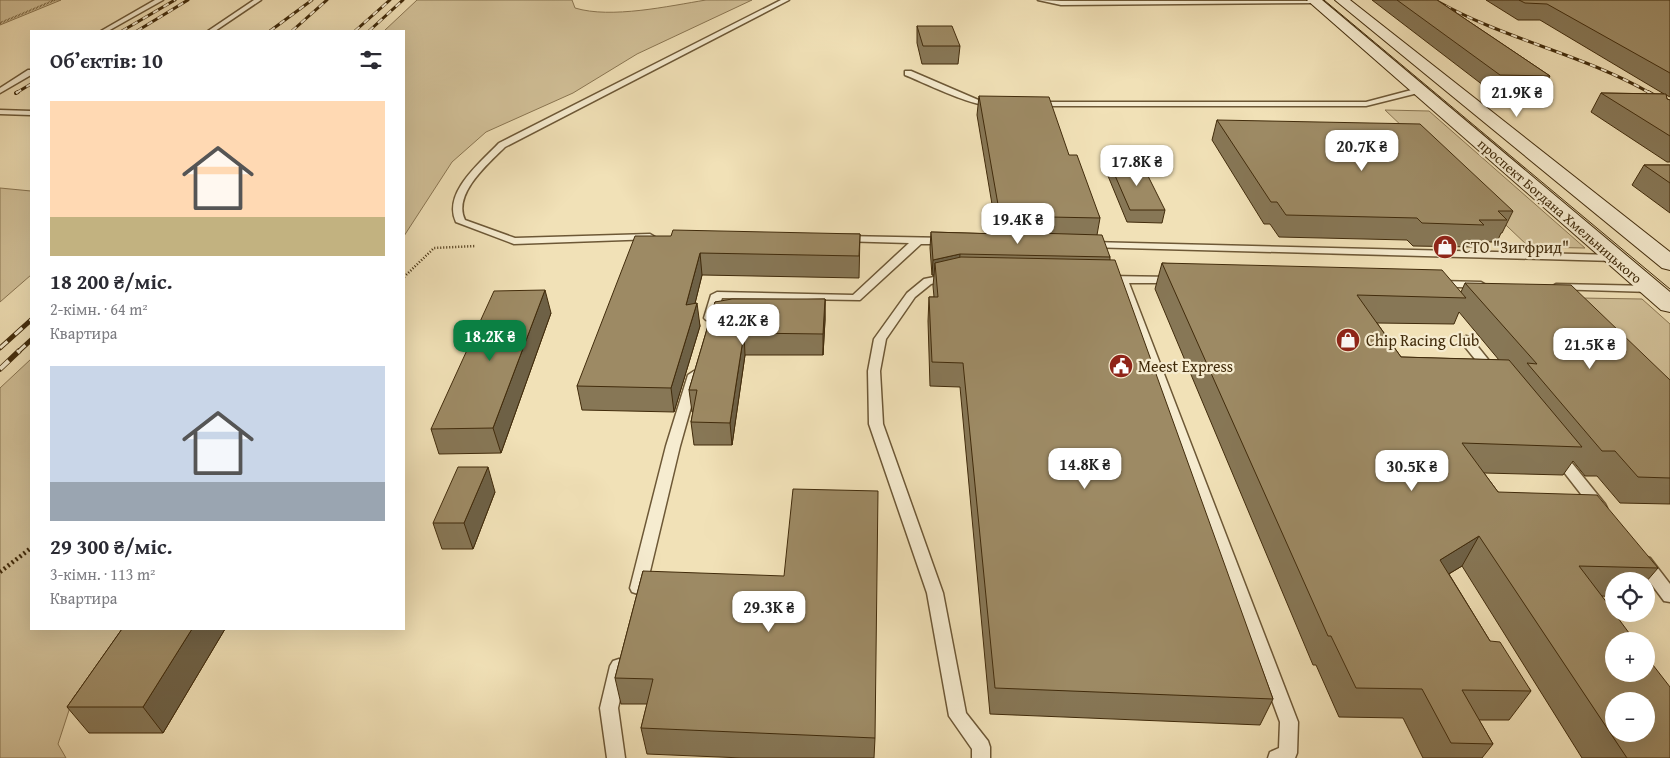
<!DOCTYPE html>
<html lang="uk">
<head>
<meta charset="utf-8">
<style>
  :root { --surface:#fff; --page:#f2f2f3; --text:#2b2b33; --muted:#7c7c81; --accent:#0b8043 }
  body { margin:0; font-family:"Gentium Book Plus",serif; background:var(--page); color:var(--text); height:100vh; display:flex; flex-direction:column; font-size:19px; white-space:nowrap }
  * { box-sizing:border-box; margin:0 }
  p { font-size:16px; color:var(--muted) }
  .icon { flex:none; width:28px; height:28px; fill:none; stroke:currentColor; stroke-width:2; stroke-linecap:round; stroke-linejoin:round }
  .map { position:relative; flex:1; overflow:hidden }
  .sheet { position:absolute; left:30px; top:30px; width:375px; height:600px; display:flex; flex-direction:column; background:var(--surface); border-radius:0px; box-shadow:0 5px 20px #0002 }
  .sheet>* { flex:none }
  .fabs { position:absolute; left:1605px; top:572px; display:grid; gap:10px }
  .fabs a { display:grid; place-items:center; width:50px; height:50px; border-radius:50%; background:var(--surface); box-shadow:0 5px 20px #0002; font-size:25px }
  .price { position:absolute; translate:-50% -42px; padding:0 11px; border-radius:10px; background:#fff; color:#222; font-size:16px; line-height:32px; filter:drop-shadow(0 1px 2px #0008) }
  .price::after { content:''; position:absolute; left:50%; top:30px; width:15px; height:11px; margin-left:-8px; background:inherit; clip-path:polygon(0 0,100% 0,50% 100%) }
  .price.selected { background:var(--accent); color:#fff }
  ul { padding:0; list-style:none }
  li { display:grid; align-content:center; gap:10px; height:265px; padding:0 20px }
  li span { display:grid; place-items:center; height:155px; border-radius:0px; color:#555 }
  li>.icon { margin-inline-start:auto }
  span .icon { width:90px; height:90px; fill:#fffc; stroke-width:1 }
  li b { font-size:21px }
  h2 { display:flex; justify-content:space-between; align-items:center; height:60px; padding:0 20px; font-size:21px }
  .map>svg:first-child { display:block }
  .green { fill:#d3c29a; stroke:#8a7652 }
  .lines { fill:none; stroke-linecap:round; stroke-linejoin:round }
  .service-casing { stroke:#6d5836; stroke-width:3 }
  .secondary-casing { stroke:#412b0b; stroke-width:2 }
  .path-far2 { stroke:#412b0b; stroke-width:2; stroke-dasharray:0.5 1; stroke-linecap:butt }
  .path-far1 { stroke:#412b0b; stroke-width:2.5; stroke-dasharray:1 2; stroke-linecap:butt }
  .path { stroke:#412b0b; stroke-width:4.5; stroke-dasharray:2 3; stroke-linecap:butt }
  .service { fill:#f6ecd0; fill-rule:evenodd }
  .secondary { fill:#f6ecd0; fill-rule:evenodd }
  .tram { stroke:#412b0b; stroke-width:1 }
  .rail-far3-casing { stroke:#412b0b; stroke-width:3 }
  .rail-far2-casing { stroke:#412b0b; stroke-width:4 }
  .rail-far1-casing { stroke:#412b0b; stroke-width:5 }
  .rail-casing { stroke:#412b0b; stroke-width:5.5 }
  .rail-far3 { stroke:#f6ecd0; stroke-width:2; stroke-dasharray:6; stroke-linecap:butt }
  .rail-far2 { stroke:#f6ecd0; stroke-width:2.5; stroke-dasharray:8; stroke-linecap:butt }
  .rail-far1 { stroke:#f6ecd0; stroke-width:3; stroke-dasharray:10; stroke-linecap:butt }
  .rail { stroke:#f6ecd0; stroke-width:4; stroke-dasharray:12; stroke-linecap:butt }
  .wall { fill:#877756; stroke:#412b0b; fill-rule:evenodd }
  .shaded-wall { fill:#6e6146; stroke:#412b0b }
  .building { fill:#9d8a64; stroke:#412b0b; fill-rule:evenodd }
  .labels { text-anchor:middle; dominant-baseline:central; stroke-width:4.5; stroke-linejoin:round; paint-order:stroke }
  .far-street-label { font-size:14px; fill:#412b0b; stroke:#f6ecd0 }
  .poi-label { font-size:16px; fill:#412b0b; stroke:#f6ecd0; text-anchor:start }
</style>
</head>
<body>
<div class="map">
<svg width="1670" height="758" viewBox="0 0 1670 758">
  <rect width="100%" height="100%" fill="#f1e1b7"/>
  <filter id="stains"><feTurbulence type="fractalNoise" baseFrequency=".004" numOctaves="4"/><feColorMatrix values="0 0 0 0 .2 0 0 0 0 .09 0 0 0 0 .02 0 0 0 .5 -.17"/></filter>
  <radialGradient id="worn" r=".72"><stop offset=".6" stop-color="#630" stop-opacity="0"/><stop offset="1" stop-color="#630" stop-opacity=".3"/></radialGradient>
  <g class="green">
    <path d="M0,0H61L0,25Z"/>
    <path d="M417,0H572L575,8C611,19 669,6 706,0C720,0 737,0 752,0L637,54L573,93L486,132L452,162L404,236V31H384Z"/>
    <path d="M1385,110L1429,111L1585,248L1529,247Z"/>
    <path d="M0,188L31,191V275L0,302Z"/>
    <path d="M1580,298L1642,299L1670,324V383Z"/>
    <path d="M31,359V629H126L73,698L58,744L66,758H0V388Z"/>
  </g>
  <g class="lines">
    <g class="service-casing">
      <g id="service">
        <path d="M155,0H163L108,31H101Z"/>
        <path d="M254,0H261L215,31H208Z"/>
        <path d="M781,0H789L505,147C489,163 452,194 465,220L515,238L650,234L655,237L654,239L514,244L456,222C442,193 481,162 499,143Z"/>
        <path d="M1038,0L1061,1H1318L1315,3L1061,5Z"/>
        <path d="M28,70H31V75L0,93V88Z"/>
        <path d="M905,71H911L983,102H996L1000,104C986,114 923,82 905,75Z"/>
        <path d="M1419,88H1422V92L1366,106H1036L1032,104L1036,102H1366Z"/>
        <path d="M0,110L31,111V115L0,114Z"/>
        <path d="M843,236L948,238L953,241L948,244H921L860,300L722,298L714,320H706L704,318L711,295L717,292L853,295L909,243L839,241V237Z"/>
        <path d="M1090,242L1615,255L1620,258L1615,261L1086,247V243Z"/>
        <path d="M949,274L954,277L953,279L931,284L915,297L886,339L880,371L883,424L943,593L966,713L988,741L990,747V758H972V749L949,716L927,593L869,424L868,371L874,339L907,293L924,279Z"/>
        <path d="M1107,276L1174,277L1179,280L1174,283H1129L1298,722L1297,753L1295,758H1268L1270,752L1279,748L1280,722L1118,282L1103,281L1102,279L1103,277Z"/>
        <path d="M1439,281L1481,282L1486,285L1481,288L1435,286L1434,284L1435,282Z"/>
        <path d="M1556,284L1651,286L1656,289L1651,292L1552,289L1551,287Z"/>
        <path d="M1466,336L1470,337L1495,368L1497,371L1495,374H1487L1462,343L1460,340Z"/>
        <path d="M694,371L700,375L680,446L646,588L644,592L638,594L632,592L630,588L666,446L688,375Z"/>
        <path d="M1558,450L1563,452L1605,504L1607,508L1605,512H1595L1553,458L1551,455L1553,452Z"/>
        <path d="M1644,556L1650,558L1670,584V602L1664,601L1638,566L1636,562L1638,558Z"/>
        <path d="M619,659L625,661L628,666L618,708L625,758H607L600,708L610,666L613,661Z"/>
      </g>
    </g>
    <g class="secondary-casing">
      <g id="secondary">
        <path d="M1307,0H1322L1670,292V312L1661,310Z"/>
        <path d="M1335,0H1350L1670,252V270L1662,268Z"/>
      </g>
    </g>
    <path class="path-far2" d="M0,23L55,0"/>
    <path class="path-far1" d="M404,277L434,248L476,246"/>
    <path class="path" d="M0,572L31,548"/>
    <use href="#service" class="service"/>
    <use href="#secondary" class="secondary"/>
    <path class="tram" d="M1324,0L1670,289"/>
    <g class="rail-far3-casing">
      <g id="rail-far3">
        <path d="M1435,0C1503,39 1582,54 1650,93"/>
        <path d="M122,31L175,0"/>
        <path d="M137,31L188,0"/>
        <path d="M270,31L312,0"/>
        <path d="M292,31L327,0"/>
        <path d="M355,31L390,0"/>
        <path d="M369,31L403,0"/>
        <path d="M16,93L31,84"/>
      </g>
    </g>
    <g class="rail-far2-casing">
      <g id="rail-far2">
        <path d="M1648,92L1670,104"/>
        <path d="M16,93L18,92"/>
      </g>
    </g>
    <g class="rail-far1-casing">
      <g id="rail-far1">
        <path d="M0,348L31,320"/>
        <path d="M18,352L31,340"/>
      </g>
    </g>
    <g class="rail-casing">
      <path id="rail" d="M0,369L19,351"/>
    </g>
    <use href="#rail-far3" class="rail-far3"/>
    <use href="#rail-far2" class="rail-far2"/>
    <use href="#rail-far1" class="rail-far1"/>
    <use href="#rail" class="rail"/>
  </g>
  <g class="wall">
    <path d="M1372,0H1437L1550,76L1542,93L1492,92Z"/>
    <path d="M1486,0H1670V97L1666,95L1667,99L1670,100V162H1667L1591,112L1601,93L1664,94L1540,20H1518Z"/>
    <path d="M917,26L960,46L958,64H922L917,43Z"/>
    <path d="M979,96L1069,155L1100,218L1097,235L1110,257V260L1273,699L1260,725L990,714L960,387L930,386L928,321L929,297H934L933,286L934,275H932L930,248L931,232L997,234L977,115Z"/>
    <path d="M1217,120L1513,211L1502,233H1501L1497,242H1477L1474,247L1413,246L1407,240L1279,237L1270,224H1264L1212,140Z"/>
    <path d="M1110,164L1165,210L1162,223L1127,222L1108,176Z"/>
    <path d="M1644,165H1670V213L1632,185Z"/>
    <path d="M860,234L859,278L702,275L695,303L700,326L674,412L582,410L577,386L671,236Z"/>
    <path d="M1162,263L1461,292L1465,283L1670,380V504L1620,503L1597,476H1585L1573,461L1563,475L1484,473L1498,492L1658,568L1646,582V581H1614V597L1602,596L1670,758H1582L1462,566L1449,574L1490,641L1531,691L1509,720H1479L1493,744L1482,758H1423L1403,718L1339,717L1316,665H1313L1155,289ZM1459,312L1499,360L1401,357L1377,323L1454,324Z"/>
    <path d="M825,299V320L823,355H745L732,445H694L691,422L693,412H692L689,390L715,302Z"/>
    <path d="M551,313L501,453L439,454L431,429Z"/>
    <path d="M495,492L473,549H442L433,523Z"/>
    <path d="M643,571L875,738L874,758H743L647,754L641,728L647,704H621L615,678Z"/>
    <path d="M122,629H225L163,733H89L67,707Z"/>
  </g>
  <g class="shaded-wall">
    <path d="M700,253L702,275L689,328L686,305Z"/>
    <path d="M960,254L959,270L935,263L934,275H932L933,260Z"/>
    <path d="M545,290L551,313L501,453L493,428Z"/>
    <path d="M825,299V320L823,355V334Z"/>
    <path d="M697,303L700,326L674,412L671,388Z"/>
    <path d="M744,333L745,355L732,445L730,423Z"/>
    <path d="M488,467L495,492L473,549L464,523Z"/>
    <path d="M1479,536L1462,566L1423,589L1440,560Z"/>
    <path d="M192,629H225L163,733L143,707Z"/>
  </g>
  <g class="building">
    <path d="M1397,0H1437L1550,76L1500,75Z"/>
    <path d="M1519,0H1670V73L1547,4L1525,3Z"/>
    <path d="M917,26H952L960,46H923Z"/>
    <path d="M1601,93L1666,94L1667,99L1670,100V136Z"/>
    <path d="M979,96L1049,97L1069,155H1077L1100,218L1000,216Z"/>
    <path d="M1217,120L1420,124L1513,211H1498L1507,220H1479L1484,225L1422,223L1417,218L1286,215L1277,202H1271Z"/>
    <path d="M1110,164H1142L1165,210H1130Z"/>
    <path d="M1644,165H1670V183Z"/>
    <path d="M673,230L860,234L859,256L700,253L686,305L697,303L671,388L577,386L635,236H671Z"/>
    <path d="M931,232L1002,234L1001,232L1102,235L1110,257L960,254L933,260Z"/>
    <path d="M961,257L1115,260L1273,699L995,688L963,363L932,362L929,297H938L935,263Z"/>
    <path d="M1162,263L1442,270L1466,298L1357,295L1401,357L1509,360L1582,447L1462,443L1498,492L1597,495L1658,568L1579,566L1614,612V614H1615L1635,641H1614V674H1646V656L1670,687V758H1627L1479,536L1440,560L1490,641L1500,642L1531,691L1462,690L1493,744L1451,743L1422,689L1356,688L1331,636H1328ZM1614,701H1646V734H1614Z"/>
    <path d="M1465,283L1571,285L1670,380V478L1638,477L1615,451H1602L1527,363L1537,364Z"/>
    <path d="M545,290L493,428L431,429L494,291Z"/>
    <path d="M732,299H825L823,334L744,333L730,423L691,422L697,390H689L715,302Z"/>
    <path d="M458,467H488L464,523H433Z"/>
    <path d="M793,489L878,491L875,738L641,728L653,679L615,678L643,571L784,576Z"/>
    <path d="M122,629H192L143,707H67Z"/>
  </g>
  <defs>
    <g id="shop-disc" transform="scale(1.25)"><circle r="9.5" fill="#8f2418" stroke="#f6ecd0"/><path d="M-5-2.5h2.3a2.7 3.5 0 0 1 5.4 0H5L5.5 6h-11ZM-1.5-2.5h3a1.5 2.3 0 0 0-3 0Z" fill="#fff"/></g>
    <g id="civic-disc" transform="scale(1.25)"><circle r="9.5" fill="#8f2418" stroke="#f6ecd0"/><path d="M-.6-6.5H3V-4.5H.6V-3L4-1V1h2V6H-6V1h2V-1L-.6-3ZM-1.2 2.5V6h2.4V2.5Z" fill="#fff"/></g>
  </defs>
  <g fill-rule="evenodd">
    <use href="#shop-disc" x="1445" y="247"/>
    <use href="#shop-disc" x="1348" y="340"/>
    <use href="#civic-disc" x="1121" y="366"/>
  </g>
  <g class="labels">
    <g class="far-street-label">
      <text transform="translate(1560 211) rotate(41)">проспект Богдана Хмельницького</text>
    </g>
    <g class="poi-label">
      <text x="1462" y="247">СТО "Зигфрид"</text>
      <text x="1366" y="340">Chip Racing Club</text>
      <text x="1138" y="366">Meest Express</text>
    </g>
  </g>
  <rect width="100%" height="100%" filter="url(#stains)"/>
  <rect width="100%" height="100%" fill="url(#worn)"/>
</svg>
<div class="fabs">
<a><svg class="icon" aria-label="locate" viewBox="0 0 24 24"><circle cx="12" cy="12" r="6"/><path d="M12 2v4M12 18v4M2 12h4M18 12h4"/></svg></a>
<a>+</a>
<a>−</a>
</div>
<b class="price" style="left:1517px;top:118px">21.9K ₴</b>
<b class="price" style="left:1362px;top:172px">20.7K ₴</b>
<b class="price" style="left:1137px;top:187px">17.8K ₴</b>
<b class="price" style="left:1018px;top:245px">19.4K ₴</b>
<b class="price" style="left:743px;top:346px">42.2K ₴</b>
<b class="price selected" style="left:490px;top:362px">18.2K ₴</b>
<b class="price" style="left:1590px;top:370px">21.5K ₴</b>
<b class="price" style="left:1085px;top:490px">14.8K ₴</b>
<b class="price" style="left:1412px;top:492px">30.5K ₴</b>
<b class="price" style="left:769px;top:633px">29.3K ₴</b>
<section class="sheet">
<h2>Об’єктів: 10<svg class="icon" aria-label="filters" viewBox="0 0 24 24"><path d="M4 7h16M4 17h16"/><circle cx="9" cy="7" r="2"/><circle cx="15" cy="17" r="2"/></svg></h2>
<ul>
<li><span style="background:linear-gradient(#ffd9b3 75%,#c2b280 0)"><svg class="icon" aria-label="home" viewBox="0 0 24 24"><path d="M3 11l9-7 9 7M6 9v11h12V9"/></svg></span><div><b>18 200 ₴/міс.</b><p>2-кімн. · 64 m²</p><p>Квартира</p></div></li>
<li><span style="background:linear-gradient(#c9d6e8 75%,#9aa5b1 0)"><svg class="icon" aria-label="home" viewBox="0 0 24 24"><path d="M3 11l9-7 9 7M6 9v11h12V9"/></svg></span><div><b>29 300 ₴/міс.</b><p>3-кімн. · 113 m²</p><p>Квартира</p></div></li>
</ul>
</section>
</div>
</body>
</html>
